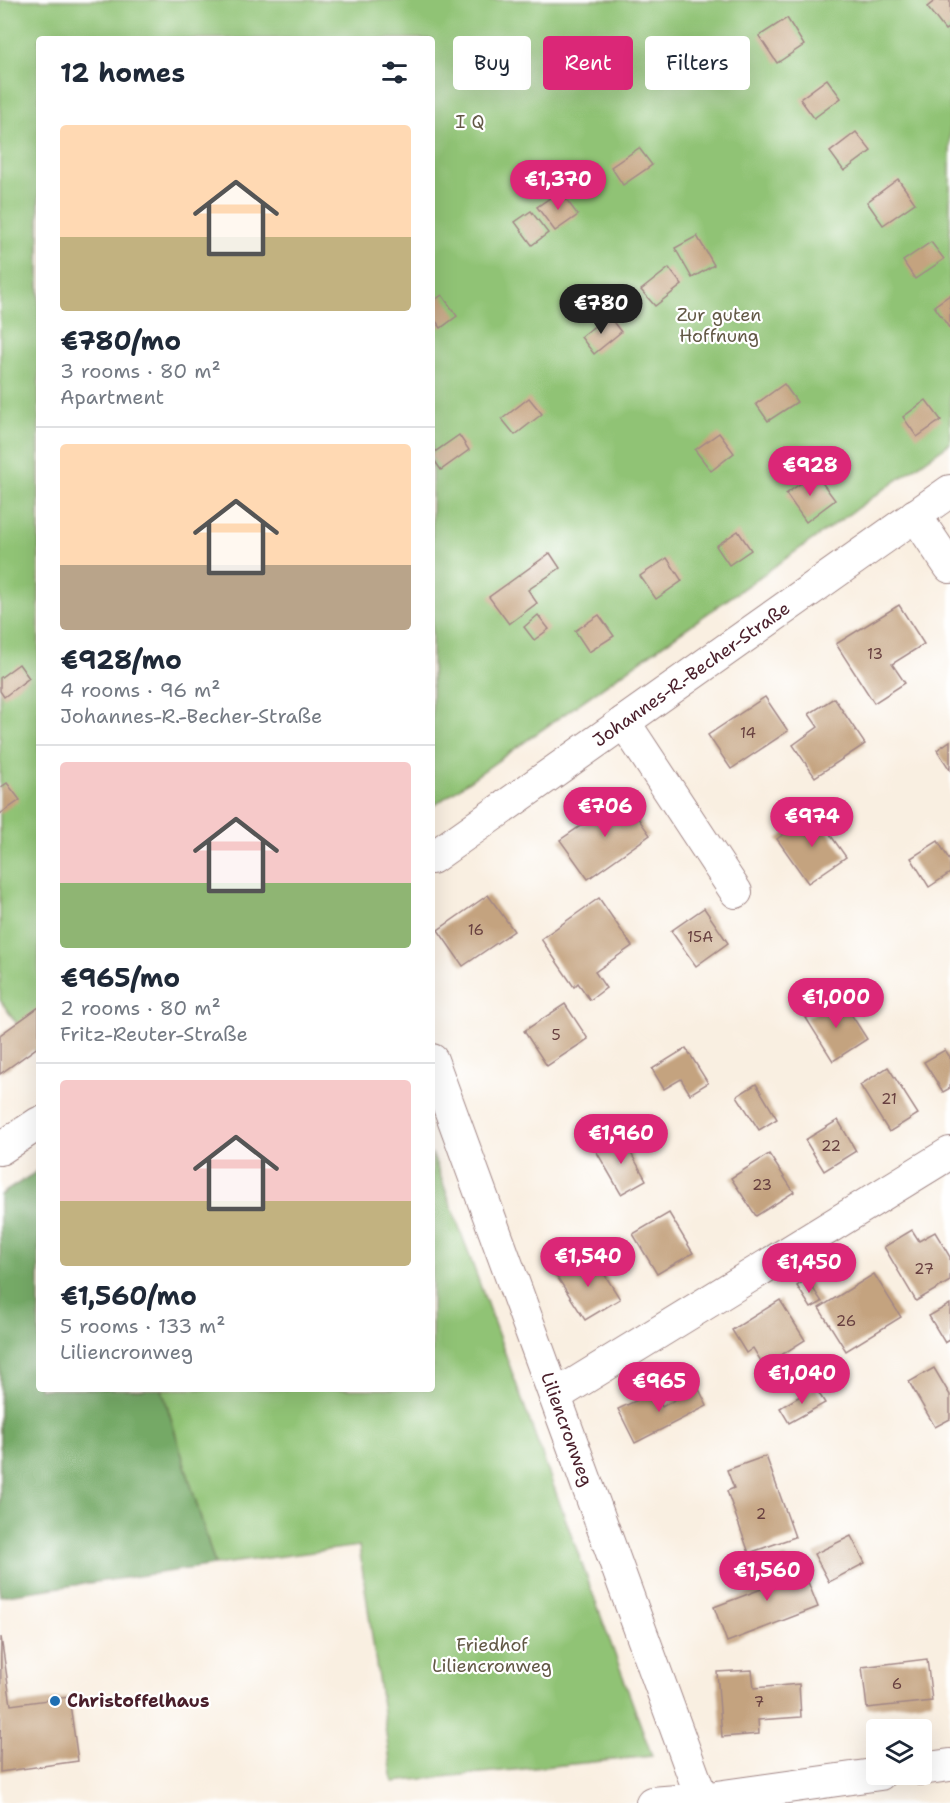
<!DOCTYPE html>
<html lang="en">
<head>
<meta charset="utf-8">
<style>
  :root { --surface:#fff; --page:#f2f2f3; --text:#1f2937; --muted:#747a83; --line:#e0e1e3; --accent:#db2777 }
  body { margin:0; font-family:"Shantell Sans",sans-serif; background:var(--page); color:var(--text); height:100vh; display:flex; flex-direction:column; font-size:22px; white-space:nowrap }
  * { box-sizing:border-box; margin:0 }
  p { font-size:20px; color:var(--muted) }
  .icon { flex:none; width:33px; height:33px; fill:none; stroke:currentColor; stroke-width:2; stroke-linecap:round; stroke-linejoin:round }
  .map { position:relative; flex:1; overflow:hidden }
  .sheet { position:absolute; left:36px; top:36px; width:399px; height:1356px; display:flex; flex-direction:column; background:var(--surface); border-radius:6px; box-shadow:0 6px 24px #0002 }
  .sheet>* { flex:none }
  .guide { position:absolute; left:453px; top:36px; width:406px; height:54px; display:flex; gap:12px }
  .controls { position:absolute; left:866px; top:1719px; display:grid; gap:12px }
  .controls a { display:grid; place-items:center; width:66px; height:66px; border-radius:6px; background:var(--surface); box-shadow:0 6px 24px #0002; font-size:30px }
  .price { position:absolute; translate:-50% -51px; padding:0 14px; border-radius:21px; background:var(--accent); color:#fff; font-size:20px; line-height:39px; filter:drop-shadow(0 2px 3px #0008) }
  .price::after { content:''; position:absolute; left:50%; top:36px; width:18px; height:14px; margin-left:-9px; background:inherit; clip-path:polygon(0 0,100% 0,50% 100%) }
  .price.selected { background:#222; color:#fff }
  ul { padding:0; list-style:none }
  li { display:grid; align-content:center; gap:12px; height:318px; padding:0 24px }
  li+li { border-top:2px solid var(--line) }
  li span { display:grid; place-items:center; height:186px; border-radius:6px; color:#555 }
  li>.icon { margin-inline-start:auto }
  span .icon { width:108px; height:108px; fill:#fffc; stroke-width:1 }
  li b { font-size:26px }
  h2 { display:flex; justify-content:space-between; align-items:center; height:72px; padding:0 24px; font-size:26px }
  .pill { padding:0 21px; border-radius:6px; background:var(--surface); box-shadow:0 6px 24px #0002; font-size:21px; line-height:54px }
  .pill.selected { background:var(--accent); color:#fff }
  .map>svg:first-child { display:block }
  .green { fill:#90c374; stroke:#6d7150; stroke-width:1.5 }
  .forest { fill:#74a966; stroke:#5f6448; stroke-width:1.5 }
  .building { fill:#c4a37f }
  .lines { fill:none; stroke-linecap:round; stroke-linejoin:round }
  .minor-casing { stroke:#a28786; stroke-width:34 }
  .minor { stroke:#fff; stroke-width:32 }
  .poi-dot { fill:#1f6fb2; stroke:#fff; stroke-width:2 }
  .labels { text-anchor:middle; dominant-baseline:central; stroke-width:4.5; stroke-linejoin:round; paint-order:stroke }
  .number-label { font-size:15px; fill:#684040 }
  .park-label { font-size:18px; fill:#625845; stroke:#fff }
  .street-label { font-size:18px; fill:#4a1f2b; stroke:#fff }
  .poi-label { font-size:18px; font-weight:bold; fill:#4a1f2b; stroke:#fff; text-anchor:start }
</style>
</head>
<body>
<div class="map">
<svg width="950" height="1803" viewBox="0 0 950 1803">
  <rect width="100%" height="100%" fill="#fff"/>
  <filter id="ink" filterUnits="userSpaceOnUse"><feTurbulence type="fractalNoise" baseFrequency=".0167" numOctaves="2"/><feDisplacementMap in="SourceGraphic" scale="12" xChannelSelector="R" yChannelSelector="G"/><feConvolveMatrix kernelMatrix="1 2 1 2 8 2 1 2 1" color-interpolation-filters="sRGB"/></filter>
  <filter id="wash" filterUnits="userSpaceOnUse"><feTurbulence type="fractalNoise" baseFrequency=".008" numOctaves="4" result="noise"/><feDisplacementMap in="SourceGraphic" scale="24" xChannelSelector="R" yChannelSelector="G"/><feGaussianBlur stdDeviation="1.35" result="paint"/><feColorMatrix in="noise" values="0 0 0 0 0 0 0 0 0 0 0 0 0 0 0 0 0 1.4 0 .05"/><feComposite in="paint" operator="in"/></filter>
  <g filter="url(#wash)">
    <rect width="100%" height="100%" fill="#f9efe1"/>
    <g class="green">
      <path d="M0,0H950V443L432,807V39H39V1055L0,1000Z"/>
      <path d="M432,1153L652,1756L393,1782L359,1546L215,1565L162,1389H432Z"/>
    </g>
    <path class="forest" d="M39,1170V1389H162L215,1565L0,1596V1195Z"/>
    <g id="blocks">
      <g class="building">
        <path d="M936,0H950V27L945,30L927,7Z"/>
        <path d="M787,18L804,45L777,63L759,36Z"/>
        <path d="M827,79L841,98L814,118L800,99Z"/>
        <path d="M856,132L871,151L844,171L830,152Z"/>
        <path d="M639,148L652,165L623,185L611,167Z"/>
        <path d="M898,179L915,203L883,225L867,202Z"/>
        <path d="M560,191L578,215L555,231L537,207Z"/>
        <path d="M531,211L548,233L532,245L515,222Z"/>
        <path d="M697,236L714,265L692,278L675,248Z"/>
        <path d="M931,242L944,259L915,279L903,261Z"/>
        <path d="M669,268L682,285L655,306L641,290Z"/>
        <path d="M442,295L457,316L441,328L432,316V302Z"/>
        <path d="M950,295V329L934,306Z"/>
        <path d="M608,315L621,332L594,354L581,337Z"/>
        <path d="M784,384L797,402L768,421L756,404Z"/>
        <path d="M529,398L542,414L515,435L502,419Z"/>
        <path d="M926,400L941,420L917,437L903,417Z"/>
        <path d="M719,433L734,453L711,471L695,450Z"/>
        <path d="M459,435L469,450L441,470L432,457V454Z"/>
        <path d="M815,473L835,500L806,522L786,494Z"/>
        <path d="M738,531L751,550L729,565L716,546Z"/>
        <path d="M550,553L560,568L528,590L537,603L509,624L489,597Z"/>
        <path d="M667,558L682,581L656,599L640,576Z"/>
        <path d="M899,605L924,644L892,664L905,683L874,703L836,644Z"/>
        <path d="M538,615L549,629L534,640L524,627Z"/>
        <path d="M599,615L614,636L589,652L575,631Z"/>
        <path d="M19,664L29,678L4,697L0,691V678Z"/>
        <path d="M765,697L788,731L731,769L708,735Z"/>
        <path d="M834,698L865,744L815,777L793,745L818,727L809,714Z"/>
        <path d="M950,741V770L937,750Z"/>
        <path d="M7,783L20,800L0,814V788Z"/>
        <path d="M623,797L650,835L588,879L560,840Z"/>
        <path d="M815,813L846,857L808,883L777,839Z"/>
        <path d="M938,841L950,861V873L929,887L911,858Z"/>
        <path d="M488,895L514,931L463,966L438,930Z"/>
        <path d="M599,898L632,946L595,972L606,988L590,1000L578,983L574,987L541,939Z"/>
        <path d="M704,908L728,943L696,966L671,931Z"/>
        <path d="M840,997L867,1039L833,1061L806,1018Z"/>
        <path d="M565,1004L588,1039L547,1066L524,1031Z"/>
        <path d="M39,1007V1046L0,1074V1035Z"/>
        <path d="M686,1048L708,1083L690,1094L681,1079L664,1089L652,1069Z"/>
        <path d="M945,1050L950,1057V1088L943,1092L924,1062Z"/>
        <path d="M888,1067L918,1114L889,1132L860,1085Z"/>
        <path d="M756,1084L777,1119L759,1130L737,1096Z"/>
        <path d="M838,1120L856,1151L824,1171L805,1140Z"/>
        <path d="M612,1139L615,1143L623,1139L646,1180L621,1194L595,1149Z"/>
        <path d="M769,1154L794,1192L756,1216L731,1178Z"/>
        <path d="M669,1213L693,1253L657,1274L633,1234Z"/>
        <path d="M912,1230L919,1241L935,1232L950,1257V1281L916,1301L884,1247Z"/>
        <path d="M582,1258L589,1270L598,1264L620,1299L585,1320L556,1275Z"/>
        <path d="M874,1274L901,1317L846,1351L819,1308Z"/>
        <path d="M807,1279L822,1302L811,1308L797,1286Z"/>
        <path d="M780,1300L805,1340L764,1366L753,1348L746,1353L732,1330Z"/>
        <path d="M950,1304V1340L945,1343L929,1316Z"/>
        <path d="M934,1368L950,1395V1419L935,1427L909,1382Z"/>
        <path d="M698,1387L707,1406L635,1443L618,1409L655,1392L662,1407Z"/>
        <path d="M815,1387L825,1403L789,1423L780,1408Z"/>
        <path d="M766,1456L795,1537L749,1553L727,1491L734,1488L727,1470Z"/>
        <path d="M851,1536L865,1563L829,1582L814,1554Z"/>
        <path d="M786,1557L794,1576L804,1572L818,1607L727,1642L714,1607L764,1588L757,1569Z"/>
        <path d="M1,1637L11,1705L69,1697L78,1761L0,1772Z"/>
        <path d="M927,1659L932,1701L867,1708L862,1667Z"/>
        <path d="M752,1670L754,1688L799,1684L801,1717L758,1720L759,1734L722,1737L717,1672Z"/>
      </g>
    </g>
  </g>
  <g filter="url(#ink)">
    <use href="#blocks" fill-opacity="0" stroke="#a28786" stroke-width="1.5"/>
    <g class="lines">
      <g class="minor-casing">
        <g id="minor">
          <path d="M915,515L950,567"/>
          <path d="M624,722L736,892"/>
          <path id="s1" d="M432,858L950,491"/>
          <path id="s2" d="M432,1060L702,1799"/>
          <path d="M0,1149L39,1123"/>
          <path d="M555,1396L950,1153"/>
          <path d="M921,1769L950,1765"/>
          <path d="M652,1803L702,1799L880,1774"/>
        </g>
      </g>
      <use href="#minor" class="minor"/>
    </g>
  </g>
  <circle class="poi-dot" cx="55" cy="1701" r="6"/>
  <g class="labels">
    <g class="number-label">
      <text x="875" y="654">13</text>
      <text x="748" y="733">14</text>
      <text x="476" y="930">16</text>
      <text x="700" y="937">15A</text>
      <text x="556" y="1035">5</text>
      <text x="889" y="1099">21</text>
      <text x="831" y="1146">22</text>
      <text x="762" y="1185">23</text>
      <text x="924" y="1269">27</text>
      <text x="846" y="1321">26</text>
      <text x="761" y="1514">2</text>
      <text x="897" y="1684">6</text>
      <text x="759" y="1702">7</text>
    </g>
    <g class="park-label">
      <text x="470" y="122">I Q</text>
      <text x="719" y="315">Zur guten<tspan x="719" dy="21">Hoffnung</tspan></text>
      <text x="492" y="1645">Friedhof<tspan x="492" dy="21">Liliencronweg</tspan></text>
    </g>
    <g class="street-label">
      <text stroke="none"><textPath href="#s1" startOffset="318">Johannes-R.-Becher-Straße</textPath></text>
      <text stroke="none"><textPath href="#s2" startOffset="393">Liliencronweg</textPath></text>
    </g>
    <g class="poi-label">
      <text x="67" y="1701">Christoffelhaus</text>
    </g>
  </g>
</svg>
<div class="controls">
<a><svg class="icon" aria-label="layers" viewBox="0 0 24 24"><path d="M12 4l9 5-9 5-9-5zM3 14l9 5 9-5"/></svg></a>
</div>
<b class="price" style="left:558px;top:211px">€1,370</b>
<b class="price selected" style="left:601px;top:335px">€780</b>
<b class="price" style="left:810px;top:497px">€928</b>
<b class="price" style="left:605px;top:838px">€706</b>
<b class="price" style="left:812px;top:848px">€974</b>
<b class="price" style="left:836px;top:1029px">€1,000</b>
<b class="price" style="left:621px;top:1165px">€1,960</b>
<b class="price" style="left:588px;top:1288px">€1,540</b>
<b class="price" style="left:809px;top:1294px">€1,450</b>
<b class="price" style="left:802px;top:1405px">€1,040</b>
<b class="price" style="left:659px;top:1413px">€965</b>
<b class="price" style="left:767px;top:1602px">€1,560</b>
<div class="guide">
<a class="pill">Buy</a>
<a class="pill selected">Rent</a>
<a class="pill">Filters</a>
</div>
<section class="sheet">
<h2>12 homes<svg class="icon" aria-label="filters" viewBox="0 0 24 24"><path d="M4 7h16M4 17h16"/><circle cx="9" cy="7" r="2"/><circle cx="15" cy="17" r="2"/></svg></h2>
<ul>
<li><span style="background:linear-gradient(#ffd9b3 60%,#c2b280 0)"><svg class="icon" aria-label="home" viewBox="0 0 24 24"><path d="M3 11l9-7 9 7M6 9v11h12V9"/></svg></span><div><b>€780/mo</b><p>3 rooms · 80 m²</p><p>Apartment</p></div></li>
<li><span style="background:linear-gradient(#ffd9b3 65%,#b9a48a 0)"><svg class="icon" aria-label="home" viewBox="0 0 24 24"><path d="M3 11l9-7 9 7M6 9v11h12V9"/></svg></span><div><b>€928/mo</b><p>4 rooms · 96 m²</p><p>Johannes-R.-Becher-Straße</p></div></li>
<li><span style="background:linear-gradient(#f6c9c9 65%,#8fb573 0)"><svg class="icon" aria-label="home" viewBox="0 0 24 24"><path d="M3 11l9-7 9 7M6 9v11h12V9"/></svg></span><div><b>€965/mo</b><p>2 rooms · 80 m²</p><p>Fritz-Reuter-Straße</p></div></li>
<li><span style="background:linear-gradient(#f6c9c9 65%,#c2b280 0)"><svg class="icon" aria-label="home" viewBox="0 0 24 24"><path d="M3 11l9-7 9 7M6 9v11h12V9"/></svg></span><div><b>€1,560/mo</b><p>5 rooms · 133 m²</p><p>Liliencronweg</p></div></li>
</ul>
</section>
</div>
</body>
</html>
